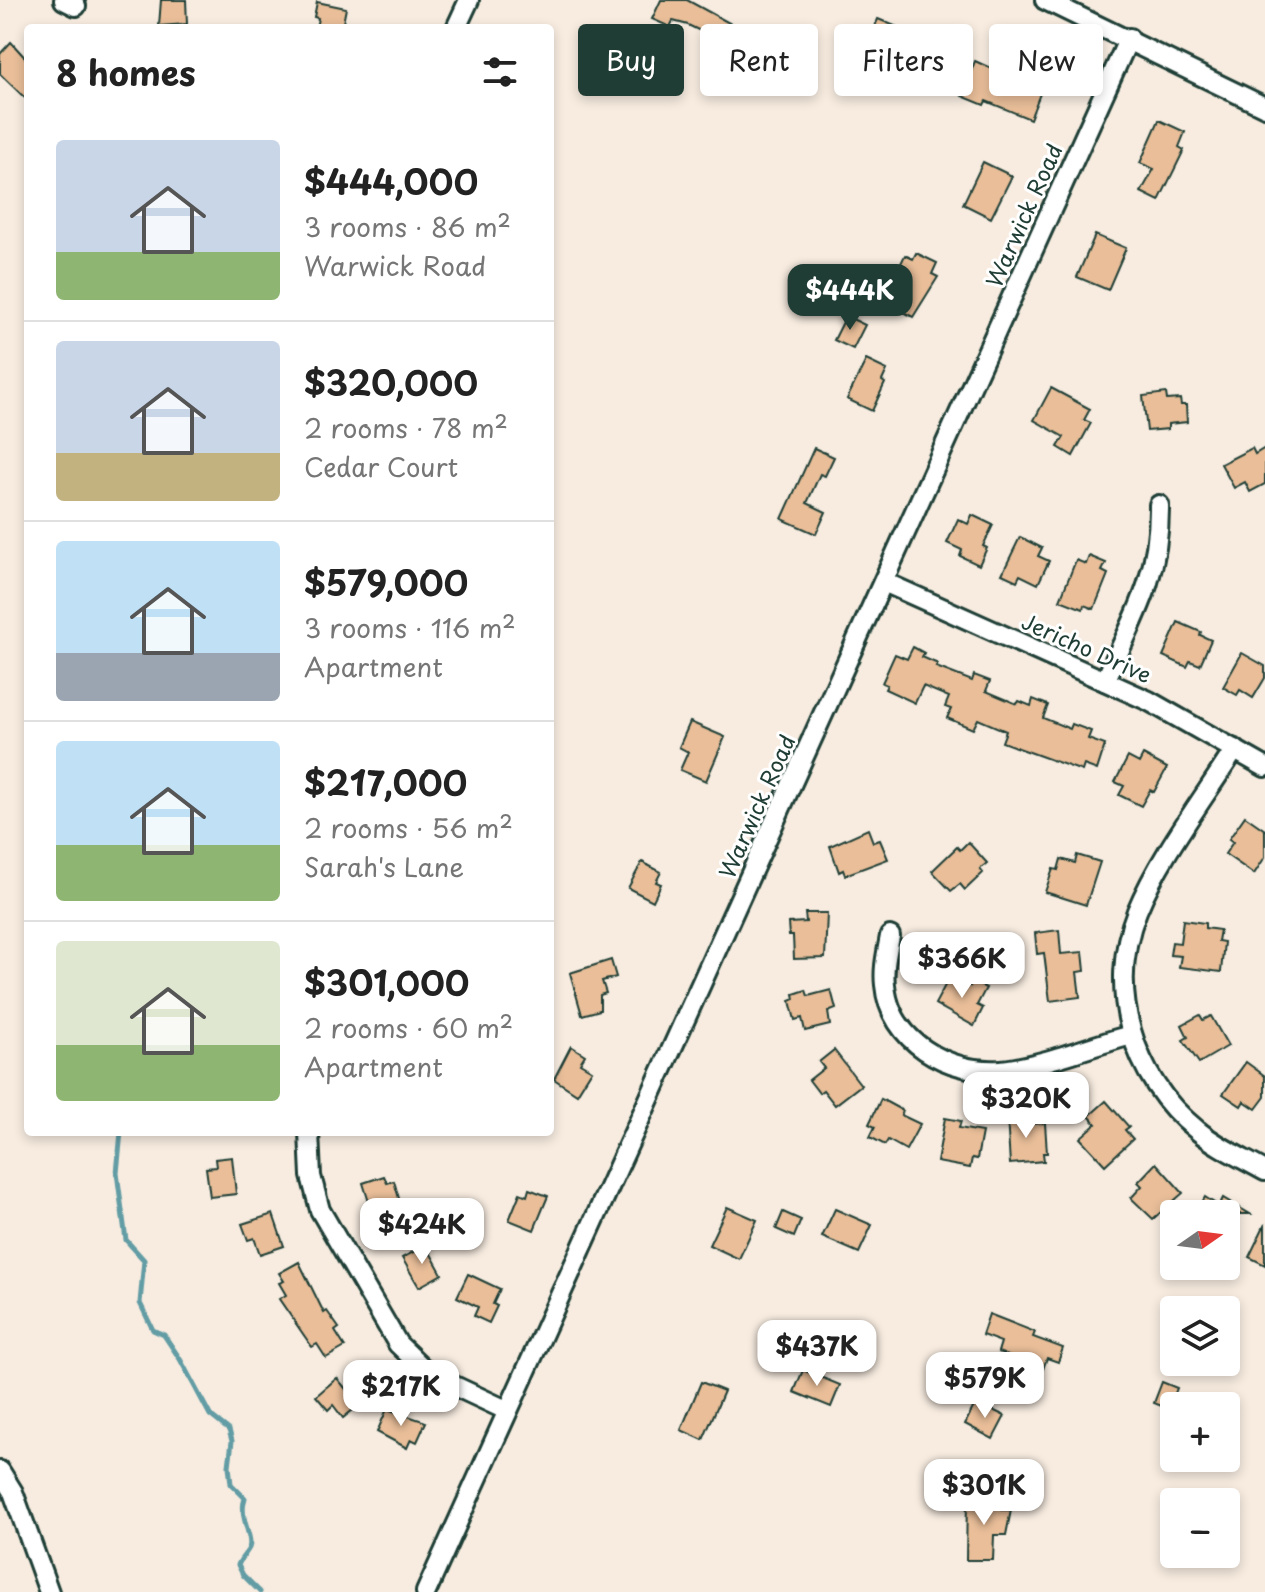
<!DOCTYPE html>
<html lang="en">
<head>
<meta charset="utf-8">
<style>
  :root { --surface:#fff; --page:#f6f6f6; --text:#222; --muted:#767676; --line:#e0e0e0; --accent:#1f3d34 }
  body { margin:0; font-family:"Playpen Sans",sans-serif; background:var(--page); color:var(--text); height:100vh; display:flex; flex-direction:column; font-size:30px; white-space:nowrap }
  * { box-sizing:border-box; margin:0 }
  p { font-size:26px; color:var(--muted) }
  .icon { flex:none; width:44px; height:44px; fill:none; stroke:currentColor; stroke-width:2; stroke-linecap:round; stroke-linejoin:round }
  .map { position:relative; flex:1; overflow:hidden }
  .sheet { position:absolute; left:24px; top:24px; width:530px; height:1112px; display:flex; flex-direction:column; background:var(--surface); border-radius:8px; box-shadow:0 4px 12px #0003 }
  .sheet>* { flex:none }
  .banner { position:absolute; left:578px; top:24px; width:566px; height:72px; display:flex; gap:16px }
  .needle { width:52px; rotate:76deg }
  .fabs { position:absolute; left:1160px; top:1200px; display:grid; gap:16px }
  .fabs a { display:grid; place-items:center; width:80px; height:80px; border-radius:8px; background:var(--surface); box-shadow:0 4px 12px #0003; font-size:40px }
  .price { position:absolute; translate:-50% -68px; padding:0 18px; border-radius:16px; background:#fff; color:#222; font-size:26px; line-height:52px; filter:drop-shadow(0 2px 4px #0008) }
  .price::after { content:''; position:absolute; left:50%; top:48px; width:24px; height:18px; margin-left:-12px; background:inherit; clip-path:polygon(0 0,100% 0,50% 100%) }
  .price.on { background:var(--accent); color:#fff }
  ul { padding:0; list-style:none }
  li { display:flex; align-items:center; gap:24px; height:200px; padding:0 32px }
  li+li { border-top:2px solid var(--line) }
  li span { display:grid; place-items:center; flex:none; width:224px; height:160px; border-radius:8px; color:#555 }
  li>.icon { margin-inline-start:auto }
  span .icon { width:96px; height:96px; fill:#fffc; stroke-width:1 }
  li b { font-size:34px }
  h2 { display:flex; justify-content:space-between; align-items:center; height:96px; padding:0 32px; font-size:34px }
  .pill { padding:0 28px; border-radius:8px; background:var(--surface); box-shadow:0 4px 12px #0003; font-size:28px; line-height:72px }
  .pill.on { background:var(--accent); color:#fff }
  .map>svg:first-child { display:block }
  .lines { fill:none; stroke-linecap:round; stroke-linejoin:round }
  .stream { stroke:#629ca4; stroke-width:5 }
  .building { fill:#e9be99; stroke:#1f3d34; stroke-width:2 }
  .minor-casing { stroke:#1f3d34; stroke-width:24 }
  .minor { stroke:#fff; stroke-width:18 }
  .labels { text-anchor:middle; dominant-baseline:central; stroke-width:6; stroke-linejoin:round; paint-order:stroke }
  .street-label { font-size:22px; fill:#1f3d34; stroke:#fff }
</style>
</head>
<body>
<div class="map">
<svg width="1265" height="1592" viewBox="0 0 1265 1592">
  <rect width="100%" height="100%" fill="#f8ece0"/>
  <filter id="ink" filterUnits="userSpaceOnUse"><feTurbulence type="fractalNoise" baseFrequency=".0125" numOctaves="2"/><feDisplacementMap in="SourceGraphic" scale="16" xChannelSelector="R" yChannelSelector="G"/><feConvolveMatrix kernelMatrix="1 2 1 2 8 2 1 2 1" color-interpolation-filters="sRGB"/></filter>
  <g filter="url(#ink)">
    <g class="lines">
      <path class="stream" d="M121,1132L117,1173L126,1240L144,1260L140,1303L153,1330L164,1335L180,1359L210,1415L229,1430L232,1441L229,1466L231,1484L245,1498C238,1518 254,1537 249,1548C246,1554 241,1558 238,1565L243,1575L260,1592"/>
    </g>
    <g class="building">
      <path d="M161,0H186L187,24L159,26Z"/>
      <path d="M661,0H687L733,25L725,43L688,25L673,21L670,27L652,19Z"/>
      <path d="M317,2L346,8L342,28H316L318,18L314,17Z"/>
      <path d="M878,19L936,43L926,68L868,44Z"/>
      <path d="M11,42L28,61V101L0,74V54Z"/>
      <path d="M975,61L1041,91L1030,119L986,101L984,105L962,96Z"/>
      <path d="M1159,120L1185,132L1179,147L1184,150L1159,201L1141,192L1154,169L1140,163Z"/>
      <path d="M983,162L1012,176L991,218L963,204Z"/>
      <path d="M1095,235L1126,248L1108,290L1077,277Z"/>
      <path d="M916,253L937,263L932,274L938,277L913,317L892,306L901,289L891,284L905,255L913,259Z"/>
      <path d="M846,316L865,325L853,349L834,340Z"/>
      <path d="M866,360L887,370L882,381L885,383L872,411L847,399Z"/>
      <path d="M1051,388L1090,409L1084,420L1091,423L1073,456L1058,447L1064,437L1034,420Z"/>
      <path d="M1166,393L1167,400L1180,399L1181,405H1186L1187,422L1168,424V429L1147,431L1143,396Z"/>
      <path d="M814,448L834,457L825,476L820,474L807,503L826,512L816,534L782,519Z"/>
      <path d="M1252,448L1255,454L1265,448V484L1250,492L1245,482L1234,488L1221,464Z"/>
      <path d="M972,515L993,525L983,546L987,548L979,565L960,556L962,550L947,543L958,519L968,524Z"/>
      <path d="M1020,537L1042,548L1038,556L1049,561L1038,584L1020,575L1017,581L1002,574Z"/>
      <path d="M1089,556L1106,563L1102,571L1108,574L1094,609L1084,605L1083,609L1060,600L1076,560L1086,564Z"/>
      <path d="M1178,622L1201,632L1200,635L1211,640L1200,665L1190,661L1187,667L1163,656Z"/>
      <path d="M913,647L924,653L922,657L938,664L936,667L972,681L974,675L990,681L986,691L1017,704L1019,701L1031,706L1033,699L1048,705L1043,718L1070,729L1072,724L1091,731L1088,739L1105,745L1097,770L1084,765L1082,771L1002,742L1006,731L978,719L973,729L947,718L951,709L945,707L949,697L923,686L915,703L885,689L887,685L882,683L895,654L907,659Z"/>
      <path d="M1242,653L1265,666V678L1253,698L1240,690L1237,695L1223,687Z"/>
      <path d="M690,722L725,737L706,781L680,770L688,752L679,747Z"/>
      <path d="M1143,755L1167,768L1154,792L1150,790L1141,806L1119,795L1124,786L1115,782L1128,757L1139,763Z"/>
      <path d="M1245,816L1265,830V857L1254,874L1225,854L1233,842L1229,839Z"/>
      <path d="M868,829L873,842L880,840L888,859L845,875L843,870L839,872L830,846Z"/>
      <path d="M968,842L987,863L980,869L983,873L965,890L960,884L951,891L932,871L957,847L960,850Z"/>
      <path d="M1077,855L1100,862L1086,905L1045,892L1053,869L1058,870L1061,859L1075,863Z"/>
      <path d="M642,862L661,872L656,882L661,884L653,901L628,888Z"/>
      <path d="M805,913H827L825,958L794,959L793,936H789L788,923L806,922Z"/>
      <path d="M1183,920L1205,923V928L1220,930L1218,941L1224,942L1221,972L1179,967L1181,956L1170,955L1172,942L1180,943Z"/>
      <path d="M1059,930L1061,954L1083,952L1085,971L1077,972L1080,997L1050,1001L1044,953L1037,954L1035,933Z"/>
      <path d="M611,960L616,977L602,981L606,993L600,995V1010L582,1015L570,973Z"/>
      <path d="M950,976L970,986L972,981L986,988L977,1005L983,1008L974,1026L935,1004Z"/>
      <path d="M806,990L808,996L831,990L836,1009L828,1012L830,1025L805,1031L802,1018L795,1020L790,1001L795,999L794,994Z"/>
      <path d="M1200,1015L1203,1020L1211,1016L1228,1046L1199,1063L1183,1040L1188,1037L1182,1025Z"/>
      <path d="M571,1046L585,1055L580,1063L592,1070L577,1094L554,1079Z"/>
      <path d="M834,1050L861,1085L835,1105L823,1090L819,1093L809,1080L824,1068L819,1062Z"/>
      <path d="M1246,1062L1265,1076V1097L1256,1109L1244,1101L1241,1106L1223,1094Z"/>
      <path d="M881,1099L903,1111L901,1115L920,1124L906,1150L888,1140L885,1145L870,1137L875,1127L869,1124Z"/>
      <path d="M1106,1101L1129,1127L1125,1130L1133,1139L1105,1165L1080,1138L1096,1124L1089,1116Z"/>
      <path d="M1029,1116L1030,1124L1045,1123L1047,1153H1043L1044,1161L1010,1164L1007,1117Z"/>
      <path d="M945,1118L961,1121L959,1128L982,1132L977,1159L972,1158L970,1168L937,1162Z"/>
      <path d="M232,1157L236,1194L210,1197L206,1168L216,1167L215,1159Z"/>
      <path d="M1156,1163L1183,1193L1153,1219L1131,1198L1142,1186L1138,1182Z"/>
      <path d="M384,1176L387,1183L394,1181L402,1209L374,1218L363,1183Z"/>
      <path d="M529,1189L548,1196L534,1230L509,1220L520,1193L527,1196Z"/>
      <path d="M1205,1197L1219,1206L1223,1198L1250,1214H1196Z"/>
      <path d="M727,1207L757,1220L739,1259L709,1245Z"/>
      <path d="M835,1209L872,1225L859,1253L822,1237Z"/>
      <path d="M783,1212L801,1220L794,1237L776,1229Z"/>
      <path d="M273,1214L284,1246L260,1254L254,1238L248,1240L242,1224Z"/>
      <path d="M1265,1224V1265L1249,1257Z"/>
      <path d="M426,1245L442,1274L419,1287L402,1258Z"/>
      <path d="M299,1262L324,1313L327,1311L339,1328L335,1331L345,1347L326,1358L317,1344L312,1347L279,1299L286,1295L279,1283L284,1281L279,1273Z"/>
      <path d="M468,1274L500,1289L493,1304L497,1306L489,1323L474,1316L478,1307L457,1297Z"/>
      <path d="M989,1314L1035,1332L1033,1337L1063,1348L1058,1362L1047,1358L1043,1369L998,1352L1001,1342L982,1335Z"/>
      <path d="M803,1370L840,1385L831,1407L794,1392Z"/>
      <path d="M337,1378L359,1405L343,1418L333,1405L328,1410L316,1396Z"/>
      <path d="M701,1382L724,1391L703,1440L681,1430Z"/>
      <path d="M1162,1382L1177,1388L1169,1409L1154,1403Z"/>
      <path d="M976,1402L1005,1416L993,1439L965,1424Z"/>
      <path d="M387,1409L426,1422L417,1442L411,1439L407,1448L377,1432Z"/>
      <path d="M967,1498L1002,1499V1510H1011L1006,1535H994L993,1560H966Z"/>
    </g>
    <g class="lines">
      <g class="minor-casing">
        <g id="minor">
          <path d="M64,0L76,6"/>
          <path d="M1045,0L1265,107"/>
          <path d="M456,28L469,0"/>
          <path d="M884,582L1149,701L1265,767"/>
          <path d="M1105,681C1134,618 1160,577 1159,505"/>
          <path d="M1235,749C1204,798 1159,857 1137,911C1106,989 1132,1078 1197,1130C1217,1147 1242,1158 1265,1171"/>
          <path d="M890,936C887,953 883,968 885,985C890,1041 948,1074 1001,1070C1042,1066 1090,1046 1131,1035"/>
          <path d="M309,1132L311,1176L320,1210L398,1344L429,1374L506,1410"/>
          <path d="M0,1471L13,1492L49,1592"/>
          <path d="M426,1592L1129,38"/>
        </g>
      </g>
      <use href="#minor" class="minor"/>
    </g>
  </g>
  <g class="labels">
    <g class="street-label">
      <text transform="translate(1023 215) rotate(-66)">Warwick Road</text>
      <text transform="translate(1087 647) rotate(24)">Jericho Drive</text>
      <text transform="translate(756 806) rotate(-66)">Warwick Road</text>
    </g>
  </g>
</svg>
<div class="fabs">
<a><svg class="needle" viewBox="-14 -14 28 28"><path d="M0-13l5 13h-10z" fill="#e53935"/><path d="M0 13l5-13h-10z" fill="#767676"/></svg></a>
<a><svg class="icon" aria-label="layers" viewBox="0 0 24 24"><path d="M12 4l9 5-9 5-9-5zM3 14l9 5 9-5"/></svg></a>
<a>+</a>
<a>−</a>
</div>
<b class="price on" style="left:850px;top:332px">$444K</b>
<b class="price" style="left:962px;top:1000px">$366K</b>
<b class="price" style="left:1026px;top:1140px">$320K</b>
<b class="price" style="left:422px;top:1266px">$424K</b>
<b class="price" style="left:817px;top:1388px">$437K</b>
<b class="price" style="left:985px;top:1420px">$579K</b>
<b class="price" style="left:401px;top:1428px">$217K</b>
<b class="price" style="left:984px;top:1527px">$301K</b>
<div class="banner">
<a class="pill on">Buy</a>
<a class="pill">Rent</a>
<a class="pill">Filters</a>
<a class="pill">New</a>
</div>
<section class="sheet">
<h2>8 homes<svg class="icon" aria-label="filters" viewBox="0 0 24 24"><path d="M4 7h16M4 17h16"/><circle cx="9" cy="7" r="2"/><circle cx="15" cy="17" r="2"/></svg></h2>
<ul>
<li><span style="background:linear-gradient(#c9d6e8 70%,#8fb573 0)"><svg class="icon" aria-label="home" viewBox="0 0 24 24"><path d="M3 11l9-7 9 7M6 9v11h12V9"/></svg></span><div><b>$444,000</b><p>3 rooms · 86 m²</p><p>Warwick Road</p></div></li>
<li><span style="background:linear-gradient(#c9d6e8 70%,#c2b280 0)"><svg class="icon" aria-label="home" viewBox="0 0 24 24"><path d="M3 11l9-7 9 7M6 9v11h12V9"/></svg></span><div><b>$320,000</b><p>2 rooms · 78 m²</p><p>Cedar Court</p></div></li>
<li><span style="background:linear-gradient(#bfe0f5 70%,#9aa5b1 0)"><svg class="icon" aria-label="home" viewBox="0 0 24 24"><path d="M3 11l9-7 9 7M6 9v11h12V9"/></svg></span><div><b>$579,000</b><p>3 rooms · 116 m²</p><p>Apartment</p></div></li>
<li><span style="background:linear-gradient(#bfe0f5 65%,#8fb573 0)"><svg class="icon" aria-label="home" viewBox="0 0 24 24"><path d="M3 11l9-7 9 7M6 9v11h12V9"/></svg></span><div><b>$217,000</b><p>2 rooms · 56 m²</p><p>Sarah's Lane</p></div></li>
<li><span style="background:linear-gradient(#dfe7d0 65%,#8fb573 0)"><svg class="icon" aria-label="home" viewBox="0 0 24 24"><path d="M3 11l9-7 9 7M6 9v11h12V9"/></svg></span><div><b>$301,000</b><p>2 rooms · 60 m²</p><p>Apartment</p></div></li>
</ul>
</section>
</div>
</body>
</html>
